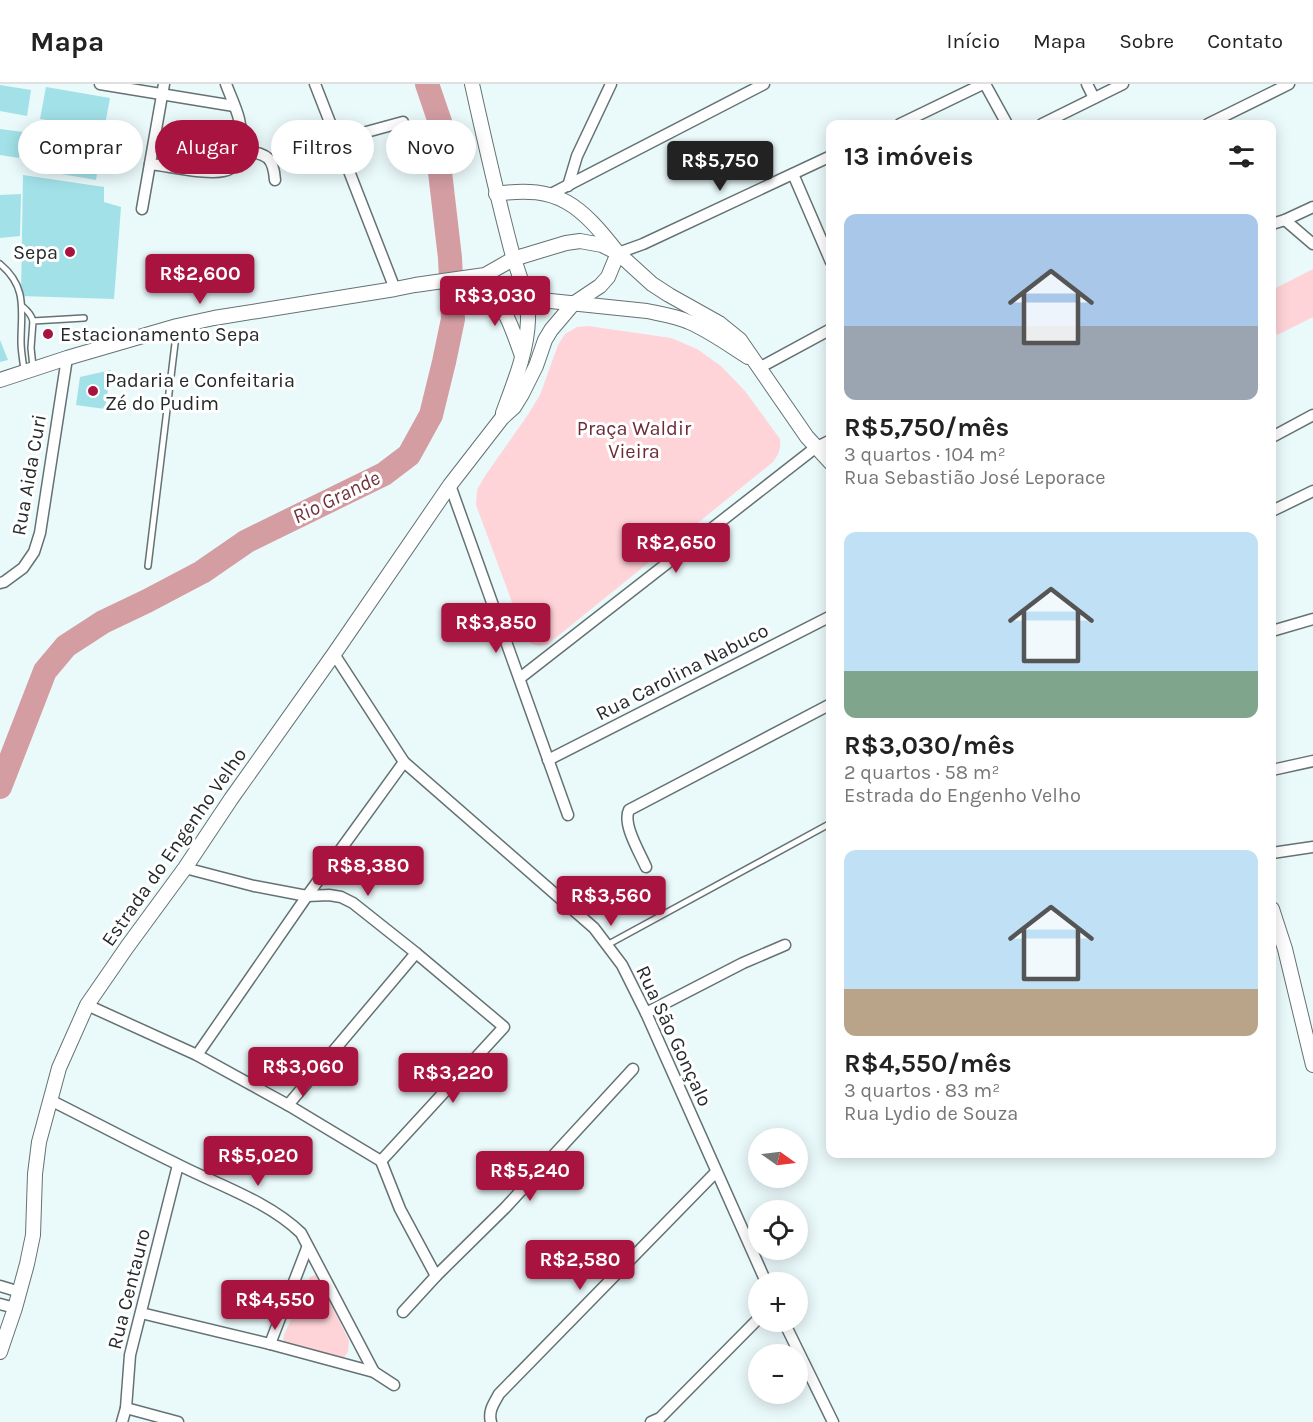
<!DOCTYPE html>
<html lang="pt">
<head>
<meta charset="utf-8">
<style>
  :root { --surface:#fff; --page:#f2f2f2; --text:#222; --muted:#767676; --line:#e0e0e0; --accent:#a91340 }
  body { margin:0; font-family:Karla,sans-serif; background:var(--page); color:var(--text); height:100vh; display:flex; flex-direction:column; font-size:22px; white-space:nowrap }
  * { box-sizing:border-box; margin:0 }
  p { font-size:20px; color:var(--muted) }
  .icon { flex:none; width:33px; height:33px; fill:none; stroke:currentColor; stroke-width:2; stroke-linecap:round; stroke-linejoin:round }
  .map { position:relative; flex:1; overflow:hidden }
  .drawer { position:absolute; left:826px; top:36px; width:450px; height:1038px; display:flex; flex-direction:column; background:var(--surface); border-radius:12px; box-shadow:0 3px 15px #0003 }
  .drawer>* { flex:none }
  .top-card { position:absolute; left:18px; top:36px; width:570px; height:54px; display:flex; gap:12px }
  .needle { width:39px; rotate:104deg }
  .buttons { position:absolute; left:748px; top:1044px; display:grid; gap:12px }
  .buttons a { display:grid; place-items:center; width:60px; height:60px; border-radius:50%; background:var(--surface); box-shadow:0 3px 15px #0003; font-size:30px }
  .price { position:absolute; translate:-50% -51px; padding:0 14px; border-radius:6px; background:var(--accent); color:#fff; font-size:20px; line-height:39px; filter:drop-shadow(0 2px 3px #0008) }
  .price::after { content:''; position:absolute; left:50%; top:36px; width:18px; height:14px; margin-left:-9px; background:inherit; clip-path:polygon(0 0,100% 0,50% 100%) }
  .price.selected { background:#222; color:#fff }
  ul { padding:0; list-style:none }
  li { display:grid; align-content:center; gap:12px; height:318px; padding:0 18px }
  li span { display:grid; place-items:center; height:186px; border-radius:12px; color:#555 }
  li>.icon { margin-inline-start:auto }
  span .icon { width:108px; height:108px; fill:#fffc; stroke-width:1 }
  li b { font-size:26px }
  h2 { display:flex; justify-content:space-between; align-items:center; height:72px; padding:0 18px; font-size:26px }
  .tag { padding:0 21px; border-radius:27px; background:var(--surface); box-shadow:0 3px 15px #0003; font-size:21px; line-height:54px }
  .tag.selected { background:var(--accent); color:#fff }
  header { display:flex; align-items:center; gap:36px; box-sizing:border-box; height:84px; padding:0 30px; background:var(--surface); border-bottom:2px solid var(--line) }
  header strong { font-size:28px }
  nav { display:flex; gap:33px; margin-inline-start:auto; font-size:21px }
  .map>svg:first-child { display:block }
  .green { fill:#ffd4d8 }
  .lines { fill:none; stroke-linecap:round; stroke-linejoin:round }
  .river { stroke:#d39da2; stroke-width:24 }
  .building { fill:#a2e1e8 }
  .service-casing { stroke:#657273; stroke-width:8 }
  .minor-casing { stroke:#657273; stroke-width:13 }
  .tertiary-casing { stroke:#657273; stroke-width:16 }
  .service { stroke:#fff; stroke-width:5 }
  .minor { stroke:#fff; stroke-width:10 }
  .tertiary { stroke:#fff; stroke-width:14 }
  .poi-dot { fill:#a91340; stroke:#fff; stroke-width:2 }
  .labels { text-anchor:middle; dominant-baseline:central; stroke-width:6; stroke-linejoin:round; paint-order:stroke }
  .poi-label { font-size:20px; fill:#252a2b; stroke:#fff; text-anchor:start }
  .park-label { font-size:20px; fill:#6d2b36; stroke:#fff }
  .street-label { font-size:20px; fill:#252a2b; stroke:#fff }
  .water-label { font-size:21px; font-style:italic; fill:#72303a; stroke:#fff }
</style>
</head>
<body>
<header>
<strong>Mapa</strong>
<nav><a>Início</a><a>Mapa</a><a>Sobre</a><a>Contato</a></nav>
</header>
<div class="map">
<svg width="1313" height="1338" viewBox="0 0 1313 1338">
  <rect width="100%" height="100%" fill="#eaf9fa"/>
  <g class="green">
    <path d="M1313,185V233L1277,251L1272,240V206Z"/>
    <path d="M588,242L671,254L697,265L721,282L745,307L780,355C781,365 779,370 773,378L548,560C538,563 534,562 526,556L476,421L477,406L485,392L527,332L540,311L558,261L565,250L577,243Z"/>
    <path d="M315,1191L319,1194L349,1257L348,1268L342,1276L283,1260L284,1251L310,1193Z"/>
  </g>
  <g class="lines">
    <path class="river" d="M0,703L45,587L66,562L103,538L147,517L202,488L247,457L384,390L409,371L431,331L444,278L453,235L450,174L440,88L441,41L427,0"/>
  </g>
  <g class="building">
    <path d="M0,1L31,6L27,32L0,27Z"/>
    <path d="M46,3L110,14L104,46L40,35Z"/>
    <path d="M0,45L23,48L19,74L0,71Z"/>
    <path d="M37,53L101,64L96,96L32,85Z"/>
    <path d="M23,91L104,103V118L121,123L114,215L21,212Z"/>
    <path d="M21,110L20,152L0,154V111Z"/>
    <path d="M0,256L8,276L0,278Z"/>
    <path d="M111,286L105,325L76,321L80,293Z"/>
  </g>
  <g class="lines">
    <g class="service-casing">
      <g id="service">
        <path d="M0,180C28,203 21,227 21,258C21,267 23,277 24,286"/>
        <path d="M23,223C28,227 31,230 33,237"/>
        <path d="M33,283L31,264L33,237L84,234"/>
        <path d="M148,482L177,243"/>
        <path d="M607,861L831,739"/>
      </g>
    </g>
    <g class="minor-casing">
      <g id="minor">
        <path d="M100,0L234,22"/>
        <path d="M315,0L395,205"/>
        <path d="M985,0L1007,40"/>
        <path d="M1087,0L1094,14"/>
        <path d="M900,40L983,0"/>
        <path d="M1042,40L1123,0"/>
        <path d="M1208,40L1289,0"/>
        <path d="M337,56L403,38"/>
        <path d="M241,65C264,71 273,69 275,96"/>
        <path d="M150,80C169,82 207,91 224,87C245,82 243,51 239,35C236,23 230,11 226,0"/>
        <path d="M793,90L831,178"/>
        <path d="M568,102L577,72L611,0"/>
        <path d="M551,110L764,0"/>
        <path d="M142,125L164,0"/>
        <path d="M1285,136L1313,160"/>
        <path d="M1272,140L1285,136L1313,123"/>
        <path d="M618,169L643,160L831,72"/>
        <path d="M759,284L831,245"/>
        <path d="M1272,353L1313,331"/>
        <path d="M450,401L568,731"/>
        <path d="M1272,427L1313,407"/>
        <path d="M0,499L4,498L23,484L34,468L40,449L67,274"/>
        <path d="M1272,547L1313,535"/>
        <path d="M334,570L404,678L594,844L622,881L646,929L766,1198"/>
        <path d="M520,594L815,364L831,356"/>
        <path d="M548,676L831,532"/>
        <path d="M1272,686L1313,677"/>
        <path d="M1272,769L1313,763"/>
        <path d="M646,783C640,769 622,740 629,726L831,620"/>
        <path d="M185,784L254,802L307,812L329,811L341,813L353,819L416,869L504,943L381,1077"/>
        <path d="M87,921L197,971L288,1021L381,1077L400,1125L436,1192"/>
        <path d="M646,929L743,879L785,861"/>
        <path d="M197,971L307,812L404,678"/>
        <path d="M50,1016C94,1038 137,1061 181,1082C221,1102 269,1118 301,1149L374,1288"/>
        <path d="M288,1021L416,869"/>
        <path d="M0,1202L20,1208"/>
        <path d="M0,1220L15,1224"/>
        <path d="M403,1228L436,1192L505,1124L633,985"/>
        <path d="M141,1229L270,1260L374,1288L394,1301"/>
        <path d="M784,1238L833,1338"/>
        <path d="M270,1260L307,1164"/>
        <path d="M126,1324L178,1338"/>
        <path d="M122,1338L126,1324L130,1271L178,1081"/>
        <path d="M491,1338C488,1327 494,1319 499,1310L716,1088"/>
        <path d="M651,1338L660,1334L759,1234"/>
      </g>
    </g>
    <g class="tertiary-casing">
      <g id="tertiary">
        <path d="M472,0C484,54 496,107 510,161C516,186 529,210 528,236C527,268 514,299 503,329"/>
        <path d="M470,194C494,205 517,207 541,216L647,227C661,230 676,232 689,238C710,247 729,261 748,273"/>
        <path d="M487,202C505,223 513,246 522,272"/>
        <path d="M0,296L67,274L177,242L214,234L395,205L415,201L485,191L513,175L566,159L580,157L602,161L618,169L652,200L669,211L719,239L740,256L807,353L831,379"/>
        <path d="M1272,825L1285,865L1313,981"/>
        <path d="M0,1268L15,1224L27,1180L33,1151L35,1090L39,1058L59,984L87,921L127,863L185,784L231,715L334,570L450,401L502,334L514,323L522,310L536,282L545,256L551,246L573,220L600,202L608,193L618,169C581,122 559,100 496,110"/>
      </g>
    </g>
    <use href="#service" class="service"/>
    <use href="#minor" class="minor"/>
    <use href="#tertiary" class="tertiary"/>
  </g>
  <g class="poi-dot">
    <circle cx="70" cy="168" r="6"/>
    <circle cx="48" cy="250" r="6"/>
    <circle cx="93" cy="307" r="6"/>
  </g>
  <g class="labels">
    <g class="poi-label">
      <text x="58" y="168" text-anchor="end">Sepa</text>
      <text x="60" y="250">Estacionamento Sepa</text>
      <text x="105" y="296">Padaria e Confeitaria<tspan x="105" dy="23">Zé do Pudim</tspan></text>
    </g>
    <g class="park-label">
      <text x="634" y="344">Praça Waldir<tspan x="634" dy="23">Vieira</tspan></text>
    </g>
    <g class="street-label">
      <text transform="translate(29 391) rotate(-80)">Rua Aida Curi</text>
      <text transform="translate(682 588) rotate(-27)">Rua Carolina Nabuco</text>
      <text transform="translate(174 763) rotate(-55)">Estrada do Engenho Velho</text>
      <text transform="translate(674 952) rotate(65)">Rua São Gonçalo</text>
      <text transform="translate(129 1205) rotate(-76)">Rua Centauro</text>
    </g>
    <g class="water-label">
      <text transform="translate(336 413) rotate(-26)">Rio Grande</text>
    </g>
  </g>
</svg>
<div class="buttons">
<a><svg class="needle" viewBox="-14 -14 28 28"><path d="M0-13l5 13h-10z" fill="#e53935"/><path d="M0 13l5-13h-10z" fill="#767676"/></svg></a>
<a><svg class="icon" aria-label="locate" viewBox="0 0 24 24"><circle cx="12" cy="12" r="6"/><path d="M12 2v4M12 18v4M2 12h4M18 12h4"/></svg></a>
<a>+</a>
<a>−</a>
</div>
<b class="price selected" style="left:720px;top:108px">R$5,750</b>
<b class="price" style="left:200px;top:221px">R$2,600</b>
<b class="price" style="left:495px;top:243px">R$3,030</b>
<b class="price" style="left:676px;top:490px">R$2,650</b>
<b class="price" style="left:496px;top:570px">R$3,850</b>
<b class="price" style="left:368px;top:813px">R$8,380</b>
<b class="price" style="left:611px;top:843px">R$3,560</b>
<b class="price" style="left:303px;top:1014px">R$3,060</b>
<b class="price" style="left:453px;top:1020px">R$3,220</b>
<b class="price" style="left:258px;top:1103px">R$5,020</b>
<b class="price" style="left:530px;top:1118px">R$5,240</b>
<b class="price" style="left:580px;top:1207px">R$2,580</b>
<b class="price" style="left:275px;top:1247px">R$4,550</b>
<div class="top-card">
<a class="tag">Comprar</a>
<a class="tag selected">Alugar</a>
<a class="tag">Filtros</a>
<a class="tag">Novo</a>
</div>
<section class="drawer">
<h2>13 imóveis<svg class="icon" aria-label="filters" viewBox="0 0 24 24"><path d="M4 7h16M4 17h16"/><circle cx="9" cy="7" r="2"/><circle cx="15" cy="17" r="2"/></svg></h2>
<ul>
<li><span style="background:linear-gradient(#a9c7e8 60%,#9aa5b1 0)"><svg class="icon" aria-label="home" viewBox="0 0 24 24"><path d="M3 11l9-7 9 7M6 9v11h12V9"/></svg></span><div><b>R$5,750/mês</b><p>3 quartos · 104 m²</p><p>Rua Sebastião José Leporace</p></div></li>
<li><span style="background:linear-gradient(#bfe0f5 75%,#7fa58c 0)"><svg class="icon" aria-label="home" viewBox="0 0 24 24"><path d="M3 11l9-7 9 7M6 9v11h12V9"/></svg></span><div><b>R$3,030/mês</b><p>2 quartos · 58 m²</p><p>Estrada do Engenho Velho</p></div></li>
<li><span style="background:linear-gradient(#bfe0f5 75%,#b9a48a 0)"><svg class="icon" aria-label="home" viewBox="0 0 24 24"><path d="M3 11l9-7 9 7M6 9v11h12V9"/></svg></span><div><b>R$4,550/mês</b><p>3 quartos · 83 m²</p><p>Rua Lydio de Souza</p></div></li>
</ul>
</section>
</div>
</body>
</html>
